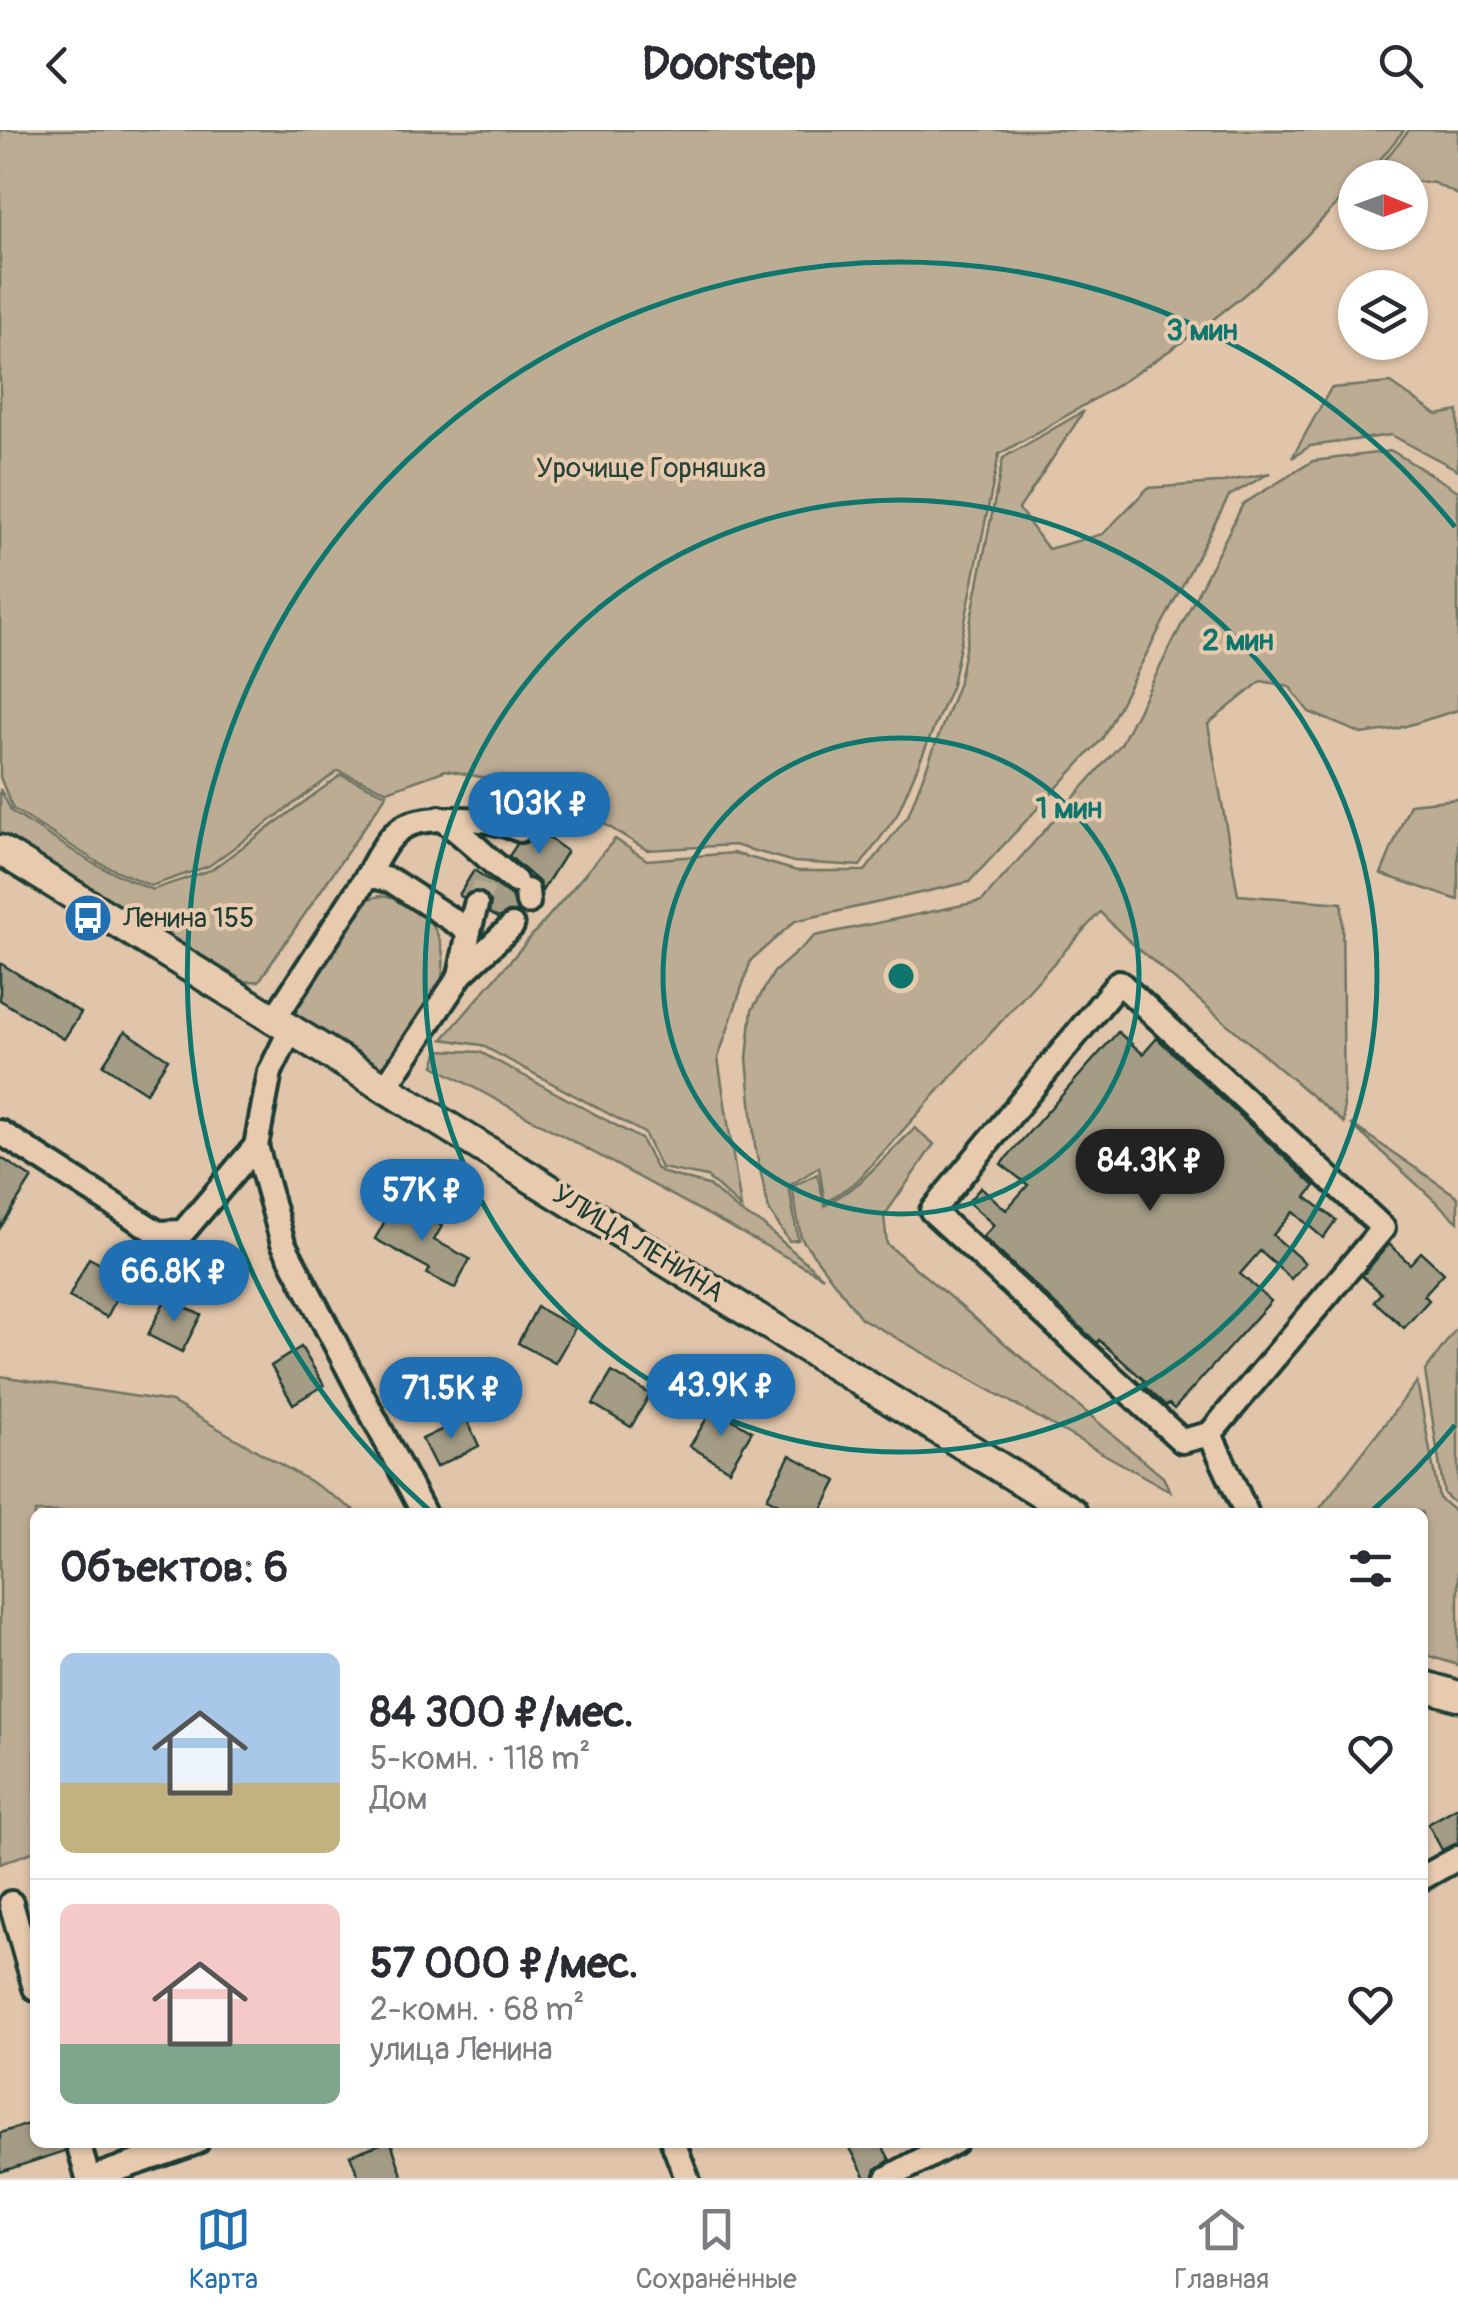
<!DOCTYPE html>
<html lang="ru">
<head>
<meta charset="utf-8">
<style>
  :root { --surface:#fff; --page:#f7f7f7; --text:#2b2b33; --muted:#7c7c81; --line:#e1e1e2; --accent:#1f6fb2 }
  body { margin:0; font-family:Pangolin,sans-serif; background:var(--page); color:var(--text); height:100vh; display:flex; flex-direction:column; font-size:38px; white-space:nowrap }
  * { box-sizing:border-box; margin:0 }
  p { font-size:32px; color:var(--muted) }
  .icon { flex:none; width:55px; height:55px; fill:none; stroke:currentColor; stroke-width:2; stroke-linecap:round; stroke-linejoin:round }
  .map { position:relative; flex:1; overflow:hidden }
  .panel { position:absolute; left:30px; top:1378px; width:1398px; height:640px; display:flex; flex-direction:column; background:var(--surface); border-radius:15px; box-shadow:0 2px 8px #0004 }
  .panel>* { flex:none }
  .needle { width:65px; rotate:91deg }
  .tools { position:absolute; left:1338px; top:30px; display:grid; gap:20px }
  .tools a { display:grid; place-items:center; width:90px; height:90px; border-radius:50%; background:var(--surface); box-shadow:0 2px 8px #0004; font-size:50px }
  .price { position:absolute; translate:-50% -85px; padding:0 22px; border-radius:35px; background:var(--accent); color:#fff; font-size:32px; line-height:65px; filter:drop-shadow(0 2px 5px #0008) }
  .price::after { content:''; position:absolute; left:50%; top:60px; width:30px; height:22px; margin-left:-15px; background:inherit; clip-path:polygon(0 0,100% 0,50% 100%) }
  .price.current { background:#222; color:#fff }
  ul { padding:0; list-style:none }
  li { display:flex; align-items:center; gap:30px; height:250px; padding:0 30px }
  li+li { border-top:2px solid var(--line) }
  li span { display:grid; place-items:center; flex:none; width:280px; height:200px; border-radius:15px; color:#555 }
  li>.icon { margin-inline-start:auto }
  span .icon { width:120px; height:120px; fill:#fffc; stroke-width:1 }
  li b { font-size:42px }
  h2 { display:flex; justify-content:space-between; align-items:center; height:120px; padding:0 30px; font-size:42px }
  header { display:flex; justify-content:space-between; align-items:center; height:130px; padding:0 30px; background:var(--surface); font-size:45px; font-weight:800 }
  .dock { display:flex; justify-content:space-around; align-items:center; height:140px; border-top:2px solid var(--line); background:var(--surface); font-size:28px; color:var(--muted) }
  .dock a { display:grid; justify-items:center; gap:5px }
  .dock .current { color:var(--accent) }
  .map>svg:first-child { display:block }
  .green { fill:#bdac94; stroke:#6e7464; stroke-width:2.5 }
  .building { fill:#a49c85; stroke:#1f3d34; stroke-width:2.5 }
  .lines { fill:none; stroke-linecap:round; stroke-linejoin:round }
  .minor-tunnel { stroke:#b9aa92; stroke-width:22; stroke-dasharray:22 11; stroke-linecap:butt }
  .minor-casing { stroke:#1f3d34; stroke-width:30 }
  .major-casing { stroke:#1f3d34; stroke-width:35 }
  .minor { stroke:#e8cbaf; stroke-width:22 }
  .major { stroke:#e8cbaf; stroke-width:28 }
  .ring { fill:none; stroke:#0f766e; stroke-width:5 }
  .labels { text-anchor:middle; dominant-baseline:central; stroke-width:8; stroke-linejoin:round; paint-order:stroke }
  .park-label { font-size:28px; fill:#274339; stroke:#e8cbaf }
  .poi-label { font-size:28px; fill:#1f3d34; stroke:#e8cbaf; text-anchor:start }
  .street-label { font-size:28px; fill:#1f3d34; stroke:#e8cbaf }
  .centre { fill:#0f766e; stroke:#e8cbaf; stroke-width:5 }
  .ring-label { font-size:30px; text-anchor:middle; font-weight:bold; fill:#0f766e; stroke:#e8cbaf; stroke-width:8; stroke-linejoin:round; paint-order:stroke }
</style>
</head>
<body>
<header><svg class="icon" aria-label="back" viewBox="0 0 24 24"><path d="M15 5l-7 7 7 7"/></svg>Doorstep<svg class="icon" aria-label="search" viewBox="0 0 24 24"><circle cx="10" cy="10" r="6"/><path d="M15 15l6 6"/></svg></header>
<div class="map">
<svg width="1458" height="2048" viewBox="0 0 1458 2048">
  <rect width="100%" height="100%" fill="#e0c5aa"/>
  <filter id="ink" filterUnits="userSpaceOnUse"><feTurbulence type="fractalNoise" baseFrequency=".01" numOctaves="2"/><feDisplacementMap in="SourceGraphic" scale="20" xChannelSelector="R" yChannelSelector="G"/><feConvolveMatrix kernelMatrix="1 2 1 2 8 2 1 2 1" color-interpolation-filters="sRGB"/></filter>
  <g filter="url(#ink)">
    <g class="green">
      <path d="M0,0H1404L1369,43L1364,47L1355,48V56C1317,93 1280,136 1239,169C1165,229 1082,278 999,324L952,555L897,685L860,736L794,732L734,715L647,720L550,661L446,640L388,661L338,641L209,736L151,756L97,732L13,679L0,647Z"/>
      <path d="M1409,0H1458V65L1434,53L1410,51V48L1371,47Z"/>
      <path d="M1391,253L1437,285L1458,281V340L1391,305L1310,316L1292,328L1331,258Z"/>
      <path d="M1084,281L1019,379L1048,419L1103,404L1148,358L1218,353L1270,343L1229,366L1102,609L969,752L795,791L751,830L718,928L741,1078L707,1047L661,1038L644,1003L481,915L443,909L615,709L647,730L734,723L797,741H865L908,686L958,555L1003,328Z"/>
      <path d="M1392,321L1458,361V580L1396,599L1362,604L1309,582L1289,556L1261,551L1208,594L1238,765L1342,773L1344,993L1127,809L1100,782L857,1051L825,1073L819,1037L789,1056L798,1110L789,1111L769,1080L755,1016L747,928L752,880L774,842L815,806L982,771L1121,614L1243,374L1313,331Z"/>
      <path d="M341,645L387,664L259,851L237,852L0,708V659L12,682L94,734L152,760L211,740Z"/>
      <path d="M1458,669V770L1381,744L1410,674Z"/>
      <path d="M380,766C430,771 455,814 438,862C433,876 422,889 413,902C402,919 396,932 377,941L304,897L295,884L298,868L363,770Z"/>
      <path d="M439,920L480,922L641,1009L656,1038L664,1043L708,1055L742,1083L762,1094L823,1147L434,936Z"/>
      <path d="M1351,994L1458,1067V1092Z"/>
      <path d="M915,998L934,1014L884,1086L887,1114L1163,1347L1170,1361L861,1188L801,1108L792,1057L817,1044L825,1076L859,1053Z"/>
      <path d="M1458,1196V1376L1444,1364L1425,1241Z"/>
      <path d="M0,1246L172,1272L313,1353L357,1382H35V1721L0,1734Z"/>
      <path d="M1417,1252L1439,1368L1458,1384V1535L1423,1524L1422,1382H1317Z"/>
    </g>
    <g class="building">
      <path d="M535,698L567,721L542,761L539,752L509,726L517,714L530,711Z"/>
      <path d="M474,740L512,766L517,782H508L499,788L489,783L491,772L486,764L473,760L463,768L459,765Z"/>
      <path d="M0,833L81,883L64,909L0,870Z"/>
      <path d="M125,901L168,929L146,963L103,935Z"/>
      <path d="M1118,902L1143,924L1157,908L1315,1056L1306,1067L1336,1090L1323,1108L1293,1082L1273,1105L1305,1133L1291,1149L1260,1121L1240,1144L1271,1171L1174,1279L1169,1274L1166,1276L1142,1254L1145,1251L1099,1210L1097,1213L983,1107L994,1095L968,1072L981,1057L1006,1080L1028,1055L1001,1034Z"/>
      <path d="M0,1027L32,1048L0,1098Z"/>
      <path d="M396,1071L442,1096L434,1110L470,1129L455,1158L427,1144L430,1139L375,1109Z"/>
      <path d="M1389,1114L1410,1134L1421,1122L1444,1143L1424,1165L1429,1170L1404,1198L1374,1171L1381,1163L1362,1146Z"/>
      <path d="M89,1128L127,1148L107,1187L69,1167Z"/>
      <path d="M166,1168L201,1185L182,1222L148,1205Z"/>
      <path d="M537,1177L575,1198L555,1233L518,1213Z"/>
      <path d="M301,1217L324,1255L293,1274L271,1236Z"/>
      <path d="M612,1242L650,1264L631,1297L593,1274Z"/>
      <path d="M713,1278L752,1301L729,1340L690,1316Z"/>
      <path d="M466,1288L479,1316L436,1337L422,1309Z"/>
      <path d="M790,1325L837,1351L821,1382H794L767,1368Z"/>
      <path d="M1458,1677V1713L1442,1720L1428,1694Z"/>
      <path d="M35,1992V2012H63L65,2021L0,2042V2003Z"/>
      <path d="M386,2012H391L403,2048H359L350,2025Z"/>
      <path d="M860,2012H880L890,2030L876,2039L873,2048H866L850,2018Z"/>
    </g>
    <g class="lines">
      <path class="minor-tunnel" d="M476,775L487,748"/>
      <g class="minor-casing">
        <g id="minor">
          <path d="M440,688C467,706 489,731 515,751"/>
          <path d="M368,745C394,695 403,688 459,689C481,689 499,691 520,700"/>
          <path d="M527,761L528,772"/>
          <path d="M469,801L476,775"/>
          <path d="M460,845L512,796"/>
          <path d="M273,891L368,745L392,751L469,801L460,846L385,958"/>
          <path d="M0,1002L158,1103L183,1102L256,1016L270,942L290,901"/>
          <path d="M256,1016L283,1113L423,1382"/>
          <path d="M1210,1304L1182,1311L932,1081L1119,852L1383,1098L1210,1304L1246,1382"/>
          <path d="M1422,1748L1458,1728"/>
          <path d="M11,1773L35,1858"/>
          <path d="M78,2012L88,2048"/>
          <path d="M673,2012L687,2048"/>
          <path d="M92,2048L197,2012"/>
          <path d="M888,2048L955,2012"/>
        </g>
      </g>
      <g class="major-casing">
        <g id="major">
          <path d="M0,720L1072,1382"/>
          <path d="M1422,1555L1458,1566"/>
        </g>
      </g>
      <use href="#minor" class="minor"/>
      <use href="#major" class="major"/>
    </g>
  </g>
  <g class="ring">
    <circle cx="901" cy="846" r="238"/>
    <circle cx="901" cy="846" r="476"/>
    <path d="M1455 1295A713 713 0 0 1 1373 1380M429 1380A713 713 0 1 1 1455 397"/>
  </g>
  <defs>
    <g id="bus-disc" transform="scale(2.5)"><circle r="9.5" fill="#1f6fb2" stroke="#e8cbaf"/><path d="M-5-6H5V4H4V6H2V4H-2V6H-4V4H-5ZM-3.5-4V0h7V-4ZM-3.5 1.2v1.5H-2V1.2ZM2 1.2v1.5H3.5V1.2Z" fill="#fff"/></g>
  </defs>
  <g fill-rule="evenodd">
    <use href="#bus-disc" x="88" y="788"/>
  </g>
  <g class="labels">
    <g class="park-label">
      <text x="651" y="338">Урочище Горняшка</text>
    </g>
    <g class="poi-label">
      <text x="123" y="788">Ленина 155</text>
    </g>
    <g class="street-label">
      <text transform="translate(638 1114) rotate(32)">УЛИЦА ЛЕНИНА</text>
    </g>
  </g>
  <circle cx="901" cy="846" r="15" class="centre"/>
  <g class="ring-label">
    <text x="1202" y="210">3 мин</text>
    <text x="1238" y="520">2 мин</text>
    <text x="1069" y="688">1 мин</text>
  </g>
</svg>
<div class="tools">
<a><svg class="needle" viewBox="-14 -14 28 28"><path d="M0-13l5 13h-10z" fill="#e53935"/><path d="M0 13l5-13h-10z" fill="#7c7c81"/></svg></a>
<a><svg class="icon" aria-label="layers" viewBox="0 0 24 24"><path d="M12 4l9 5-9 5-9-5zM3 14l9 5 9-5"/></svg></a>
</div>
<b class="price" style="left:539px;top:727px">103K ₽</b>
<b class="price current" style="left:1150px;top:1084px">84.3K ₽</b>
<b class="price" style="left:422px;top:1114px">57K ₽</b>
<b class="price" style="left:174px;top:1195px">66.8K ₽</b>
<b class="price" style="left:721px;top:1309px">43.9K ₽</b>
<b class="price" style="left:451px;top:1312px">71.5K ₽</b>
<section class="panel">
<h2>Объектов: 6<svg class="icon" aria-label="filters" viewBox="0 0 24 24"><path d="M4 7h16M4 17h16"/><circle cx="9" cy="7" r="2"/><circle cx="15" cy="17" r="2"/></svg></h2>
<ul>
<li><span style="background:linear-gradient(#a9c7e8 65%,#c2b280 0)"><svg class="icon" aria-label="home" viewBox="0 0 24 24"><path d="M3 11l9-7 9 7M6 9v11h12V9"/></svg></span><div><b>84 300 ₽/мес.</b><p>5-комн. · 118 m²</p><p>Дом</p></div><svg class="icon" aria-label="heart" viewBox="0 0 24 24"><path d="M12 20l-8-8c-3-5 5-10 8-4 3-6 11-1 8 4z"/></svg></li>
<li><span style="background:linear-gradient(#f6c9c9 70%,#7fa58c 0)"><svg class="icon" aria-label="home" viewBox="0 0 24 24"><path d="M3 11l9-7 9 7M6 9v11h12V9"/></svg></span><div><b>57 000 ₽/мес.</b><p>2-комн. · 68 m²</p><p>улица Ленина</p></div><svg class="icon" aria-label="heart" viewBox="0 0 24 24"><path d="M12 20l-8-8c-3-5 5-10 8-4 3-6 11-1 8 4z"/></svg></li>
</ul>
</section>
</div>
<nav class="dock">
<a class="current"><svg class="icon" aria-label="map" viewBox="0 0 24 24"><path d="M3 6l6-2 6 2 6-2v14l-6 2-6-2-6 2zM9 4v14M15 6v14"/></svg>Карта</a>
<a><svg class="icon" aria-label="saved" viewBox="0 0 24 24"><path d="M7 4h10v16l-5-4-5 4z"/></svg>Сохранённые</a>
<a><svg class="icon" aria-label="home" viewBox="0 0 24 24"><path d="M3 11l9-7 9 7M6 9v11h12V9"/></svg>Главная</a>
</nav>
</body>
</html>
